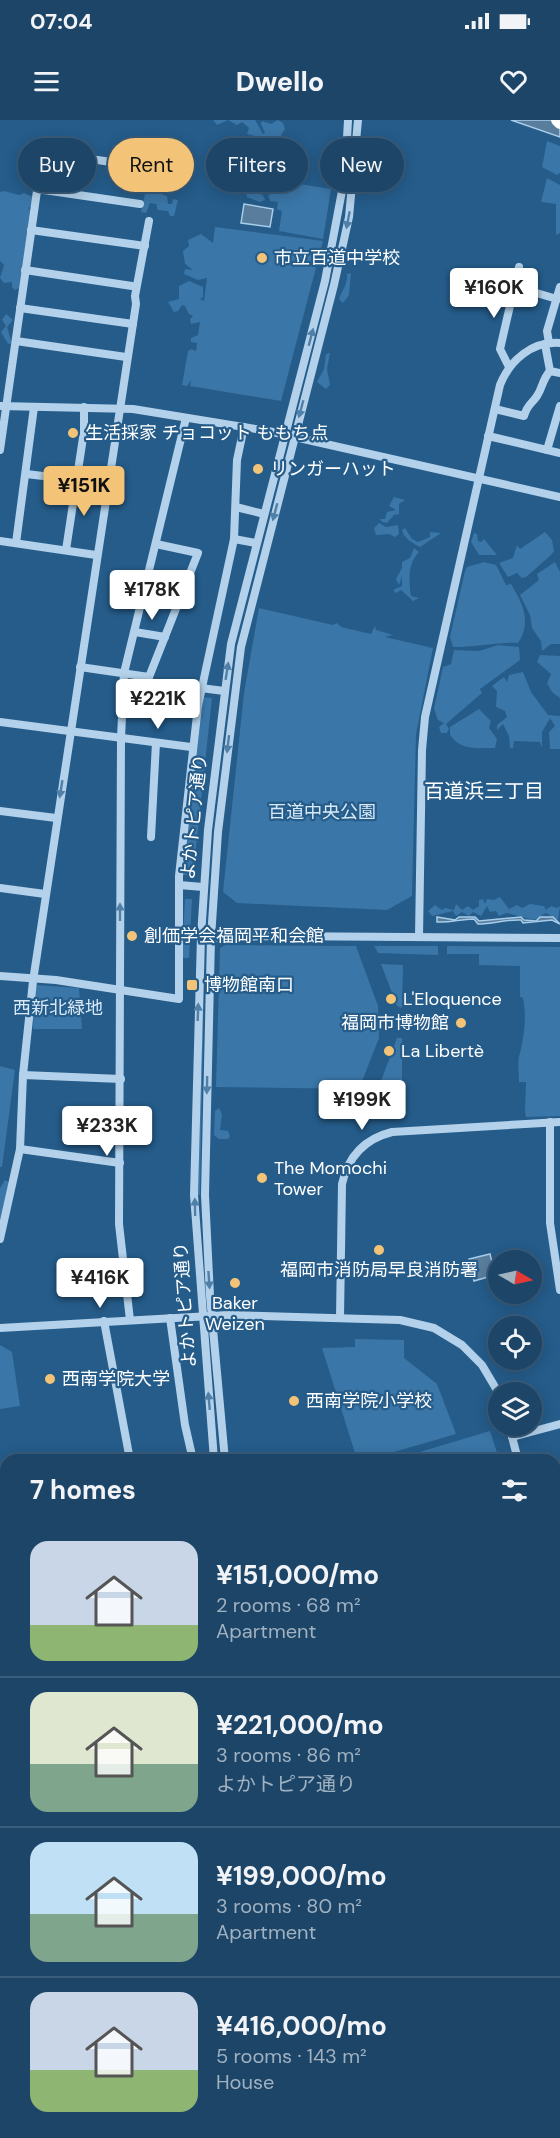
<!DOCTYPE html>
<html lang="en">
<head>
<meta charset="utf-8">
<style>
  :root { --surface:#1c4568; --page:#294f71; --text:#f1f3f6; --muted:#a0b1c0; --line:#3a5d7c; --accent:#f3c377 }
  body { margin:0; font-family:"DM Sans","Noto Sans JP",sans-serif; background:var(--page); color:var(--text); height:100vh; display:flex; flex-direction:column; font-size:22px; white-space:nowrap }
  * { box-sizing:border-box; margin:0 }
  p { font-size:20px; color:var(--muted) }
  .icon { flex:none; width:33px; height:33px; fill:none; stroke:currentColor; stroke-width:2; stroke-linecap:round; stroke-linejoin:round }
  .map { position:relative; flex:1; overflow:hidden }
  .panel { position:absolute; left:0px; top:1334px; width:561px; height:686px; display:flex; flex-direction:column; background:var(--surface); border-radius:18px 18px 0 0; box-shadow:0 3px 15px #0003,0 0 0 2px var(--line) }
  .panel>* { flex:none }
  .hud { position:absolute; left:18px; top:18px; width:525px; height:54px; display:flex; gap:12px }
  .needle { width:39px; rotate:99deg }
  .controls { position:absolute; left:488px; top:1130px; display:grid; gap:12px }
  .controls a { display:grid; place-items:center; width:54px; height:54px; border-radius:50%; background:var(--surface); box-shadow:0 3px 15px #0003,0 0 0 2px var(--line); font-size:30px }
  .price { position:absolute; translate:-50% -51px; padding:0 14px; border-radius:6px; background:#fff; color:#222; font-size:20px; line-height:39px; filter:drop-shadow(0 2px 3px #0008) }
  .price::after { content:''; position:absolute; left:50%; top:36px; width:18px; height:14px; margin-left:-9px; background:inherit; clip-path:polygon(0 0,100% 0,50% 100%) }
  .price.selected { background:var(--accent); color:#111 }
  ul { padding:0; list-style:none }
  li { display:flex; align-items:center; gap:18px; height:150px; padding:0 30px }
  li+li { border-top:2px solid var(--line) }
  li span { display:grid; place-items:center; flex:none; width:168px; height:120px; border-radius:18px; color:#555 }
  li>.icon { margin-inline-start:auto }
  span .icon { width:72px; height:72px; fill:#fffc; stroke-width:1 }
  li b { font-size:26px }
  h2 { display:flex; justify-content:space-between; align-items:center; height:72px; padding:0 30px; font-size:26px }
  .pill { padding:0 21px; border-radius:27px; background:var(--surface); box-shadow:0 3px 15px #0003,0 0 0 2px var(--line); font-size:21px; line-height:54px }
  .pill.selected { background:var(--accent); color:#111 }
  .status { display:flex; justify-content:space-between; align-items:center; height:42px; padding:0 30px; background:var(--surface); direction:ltr }
  .status svg { height:16px; fill:currentColor }
  header { display:flex; justify-content:space-between; align-items:center; height:78px; padding:0 30px; background:var(--surface); font-size:27px; font-weight:800 }
  .map>svg:first-child { display:block }
  .green { fill:#3a76a7 }
  .water { fill:#597e9d; stroke:#a7cdea; stroke-width:1.5 }
  .lines { fill:none; stroke-linecap:round; stroke-linejoin:round }
  .minor { stroke:#b3d1ea; stroke-width:8 }
  .highway { stroke:#fff; stroke-width:12 }
  .oneway { fill:#507fa7 }
  .poi-dot { fill:#f3c377; stroke:#255c8a; stroke-width:2 }
  .labels { text-anchor:middle; dominant-baseline:central; stroke-width:4.5; stroke-linejoin:round; paint-order:stroke }
  .poi-label { font-size:18px; fill:#fff; stroke:#255c8a; text-anchor:start }
  .park-label { font-size:18px; fill:#d7e9f7; stroke:#255c8a }
  .street-label { font-size:18px; fill:#fff; stroke:#255c8a }
  .neighbourhood-label { font-size:20px; fill:#fff; stroke:#255c8a }
</style>
</head>
<body>
<div class="status"><b>07:04</b><svg viewBox="0 0 49 12"><path d="M0 12V9h3v3zM5 12V6h3v6zM10 12V3h3v9zM15 12V0h3v12zM26 1h20v11H26zM47 4h2v5h-2z"/></svg></div>
<header><svg class="icon" aria-label="menu" viewBox="0 0 24 24"><path d="M4 6h16M4 12h16M4 18h16"/></svg>Dwello<svg class="icon" aria-label="heart" viewBox="0 0 24 24"><path d="M12 20l-8-8c-3-5 5-10 8-4 3-6 11-1 8 4z"/></svg></header>
<div class="map">
<svg width="560" height="2018" viewBox="0 0 560 2018">
  <rect width="100%" height="100%" fill="#255c8a"/>
  <g class="green">
    <path d="M213,0H255L263,14L265,13L261,4L262,1L271,4L278,0L283,3L285,9L281,15C286,22 282,33 289,41L285,45L287,53L278,56L277,63H271L270,71H266L265,65L257,62L264,53V45L255,48L246,38L248,24L256,21L255,16L247,14L249,8L242,2L237,5L228,0L217,5Z"/>
    <path d="M547,21L560,26V53L557,55L542,47Z"/>
    <path d="M172,35L176,38L181,35L184,38L176,57L177,66L172,68L169,74L158,66L161,62L170,65V60L165,55L169,37Z"/>
    <path d="M547,58L560,65V113L556,115V84L541,82Z"/>
    <path d="M287,62L331,69L323,119L279,111L282,91L277,89L278,82L270,81L268,75L280,71L284,73Z"/>
    <path d="M153,64L159,73L167,76L168,84H172L173,79L178,80L174,96H170L168,91L158,90L156,84L150,83L146,93L141,92L146,69Z"/>
    <path d="M246,70L263,75L265,80L260,82L247,77Z"/>
    <path d="M4,71L19,75L24,73L33,77L32,86L28,88L31,91L19,168L15,170L12,167V162L4,163L0,158L4,145L0,141V72Z"/>
    <path d="M215,107L323,121L281,281L190,266L191,260L187,266L182,265L188,231L191,229L196,231L197,223L191,222V218L198,215L200,202L191,204L190,199L193,196L189,194L185,186L182,185L178,191L174,192L168,182L179,179V166L189,161L203,167V177L200,179L204,181L207,158L198,160L184,154L185,149L193,150L185,144L183,131L189,126L188,120L201,114L213,123Z"/>
    <path d="M351,153L349,175L343,183L339,179C342,170 348,164 347,154Z"/>
    <path d="M6,194L13,200L7,207L12,223L8,224L1,212L6,206L2,200Z"/>
    <path d="M330,233L327,249L330,265L326,269L317,262L324,249L326,234Z"/>
    <path d="M394,377L405,380L399,384V394L394,395L387,403L382,402L380,399H385L387,392L396,390L389,386Z"/>
    <path d="M379,403L386,407L398,405L399,414L395,417L389,414L376,415L374,408Z"/>
    <path d="M405,408L412,419L418,422L430,417V412L441,413L420,427C413,423 404,419 402,410Z"/>
    <path d="M545,412L552,420L554,431L551,435L526,457L522,458L517,453L508,457L499,443L513,438L517,425L520,429Z"/>
    <path d="M474,413L477,414L478,421L481,422L484,419L497,435H479L471,422Z"/>
    <path d="M414,428L419,432C407,445 409,460 411,476L419,478L413,481L401,470L396,473L393,470L402,466V456L399,465L396,459L402,448V442L410,438Z"/>
    <path d="M484,442L496,445L506,465L511,464C523,484 532,502 518,523C495,522 476,527 453,527L450,517L465,451L467,447Z"/>
    <path d="M555,442L560,452V524H551L542,531L541,521L532,508L530,495L520,475L539,460L537,454Z"/>
    <path d="M259,488L333,505L337,503L341,507L371,514L375,506L376,510L393,515L385,517L433,528L416,614L412,776L387,790L237,783L223,772L244,573Z"/>
    <path d="M498,525L519,527L520,540L480,569L482,573L446,604L449,609L447,613H441L439,607L444,603L438,600L434,589L443,547L451,544L454,530L479,531Z"/>
    <path d="M540,535L560,536V578L552,572L547,563L551,554L537,542Z"/>
    <path d="M523,552L531,572L548,595L560,596V629H550L549,612L555,606L550,598L542,612V628L540,622L514,621L513,628H510L509,616L503,604L497,610V605L507,597L505,591L496,587L497,571L492,566L504,557L507,562L509,555Z"/>
    <path d="M203,577L212,578L193,755H183Z"/>
    <path d="M479,589L491,601L489,608L497,619L495,628C477,628 461,631 450,615V607Z"/>
    <path d="M500,777L509,789L517,785L522,788L530,784L544,786L546,790L551,786L557,788L560,786L558,800L546,793L534,800L507,793L499,796L496,791L490,792L487,786L481,796L473,792L469,796L462,792L456,796L453,791L432,796L428,791L435,785L442,790L445,788L454,790L456,784L462,790L468,786L473,790L479,786V780L483,779L485,784L487,779L494,780Z"/>
    <path d="M185,779H192L189,838H182Z"/>
    <path d="M205,808L200,1075H198Z"/>
    <path d="M225,825L356,826L378,886L379,918L359,969L216,967L220,828Z"/>
    <path d="M374,826H438V835L378,833Z"/>
    <path d="M447,826L560,827V996L526,997L525,992L526,962H519C519,953 517,941 520,933C524,916 527,898 523,878L520,877V846L479,845V834H447Z"/>
    <path d="M381,844L403,845L402,888L397,886Z"/>
    <path d="M35,865L79,868L82,909H33Z"/>
    <path d="M397,918H402V961H381Z"/>
    <path d="M0,946L15,950L2,1047H0Z"/>
    <path d="M219,988L222,994L220,1010L228,1011L230,1016L228,1019H219L214,1015L215,991Z"/>
    <path d="M5,1060L9,1062L0,1105V1068Z"/>
    <path d="M355,1219L404,1220V1238L437,1264L456,1314L370,1339H364L361,1332L355,1333L322,1228L355,1227Z"/>
    <path d="M0,1225L12,1232L20,1286L0,1289Z"/>
    <path d="M490,1311L499,1339H396Z"/>
    <path d="M560,1495V1542L555,1544V1496Z"/>
  </g>
  <g class="water">
    <path d="M511,0H560V17Z"/>
    <path d="M244,84L273,89L270,107L241,103Z"/>
    <path d="M437,797L455,800L459,797H475L479,801L521,797L524,800L536,801L540,797H553L560,804L552,800L523,803L521,800C506,799 493,804 478,804L474,799C460,799 451,803 437,802Z"/>
    <path d="M490,1134L495,1155L474,1161L469,1139Z"/>
    <path d="M560,1565V1672L555,1673V1567Z"/>
    <path d="M6,1753V1807L0,1810V1755Z"/>
  </g>
  <g class="lines">
    <g class="minor">
      <path d="M37,69L140,84"/>
      <path d="M31,110L145,126"/>
      <path d="M25,150L132,166"/>
      <path d="M516,167L557,179"/>
      <path d="M20,188L133,204"/>
      <path d="M16,221L126,237"/>
      <path d="M549,223L547,211L560,167"/>
      <path d="M545,224L550,251L560,253"/>
      <path d="M509,247L500,229L519,147"/>
      <path d="M0,286L133,289L268,311L560,377"/>
      <path d="M495,289L524,296C528,283 531,285 537,276C543,267 542,260 550,251"/>
      <path d="M488,316L560,333"/>
      <path d="M0,330L42,36L43,32L145,47"/>
      <path d="M547,330L560,286"/>
      <path d="M26,354L77,360"/>
      <path d="M236,387L264,394"/>
      <path d="M234,419L256,423"/>
      <path d="M0,421L96,435"/>
      <path d="M16,423L34,287"/>
      <path d="M66,430L84,311V287"/>
      <path d="M135,512L165,517"/>
      <path d="M80,547L149,557"/>
      <path d="M201,568L224,571"/>
      <path d="M149,574L146,571L149,557L198,433L156,424"/>
      <path d="M0,602L191,627"/>
      <path d="M0,691L56,698"/>
      <path d="M151,717L156,623"/>
      <path d="M179,765L203,767"/>
      <path d="M0,768L45,774"/>
      <path d="M419,817L422,630L425,597L500,265C510,240 532,221 560,223"/>
      <path d="M211,818L268,816L560,818"/>
      <path d="M0,856L56,860L179,879V756L198,586L234,419L237,340L244,307"/>
      <path d="M23,955L121,959"/>
      <path d="M550,1002V1103L560,1170"/>
      <path d="M20,1029L120,1043"/>
      <path d="M0,1119L20,1029L23,955L33,861L136,184L135,176L149,101"/>
      <path d="M170,1198L185,1305L193,1340"/>
      <path d="M340,1198L342,1064C348,1037 364,1019 392,1012L560,1002"/>
      <path d="M130,1200L119,1104L121,618L124,553L186,298"/>
      <path d="M104,1201L130,1340"/>
      <path d="M0,1208L228,1195L400,1200L434,1208L462,1225L482,1245L498,1272"/>
      <path d="M509,1305L518,1340"/>
      <path d="M512,1317L560,1304"/>
      <path d="M214,1340L194,1075L201,816L208,710L231,524L325,161L345,55L348,0"/>
      <path d="M225,1340L210,1176L205,1075L211,818L218,712L241,527L334,165L349,97L358,0"/>
      <path d="M0,1379L6,1378"/>
      <path d="M0,1435H6"/>
      <path d="M555,1450L560,1457"/>
      <path d="M0,1562L6,1560"/>
      <path d="M0,1581L6,1626"/>
      <path d="M0,1658L6,1654"/>
      <path d="M555,1717L560,1725"/>
      <path d="M0,1722L6,1736"/>
      <path d="M0,1750L6,1748"/>
      <path d="M555,1752L560,1750"/>
      <path d="M0,1815L6,1813"/>
      <path d="M555,1863L560,1881"/>
      <path d="M555,1915L560,1914"/>
      <path d="M55,2013L57,2018"/>
      <path d="M129,2013L132,2018"/>
      <path d="M263,2013L267,2018"/>
      <path d="M411,2013L413,2018"/>
      <path d="M456,2013L458,2018"/>
      <path d="M467,2013L469,2018"/>
      <path d="M18,2018L30,2013"/>
    </g>
    <path class="highway" d="M557,0L560,3"/>
  </g>
  <defs><path id="oneway-solid" d="M-6-.8H1V-3.2L6.5 0L1 3.2V.8H-6Z" transform="scale(1.5)"/></defs>
  <g class="oneway">
    <use href="#oneway-solid" transform="translate(348 100) rotate(101)"/>
    <use href="#oneway-solid" transform="translate(311 217) rotate(-75)"/>
    <use href="#oneway-solid" transform="translate(301 289) rotate(105)"/>
    <use href="#oneway-solid" transform="translate(275 392) rotate(105)"/>
    <use href="#oneway-solid" transform="translate(227 551) rotate(-81)"/>
    <use href="#oneway-solid" transform="translate(228 624) rotate(97)"/>
    <use href="#oneway-solid" transform="translate(61 669) rotate(99)"/>
    <use href="#oneway-solid" transform="translate(120 792) rotate(-90)"/>
    <use href="#oneway-solid" transform="translate(198 892) rotate(-88)"/>
    <use href="#oneway-solid" transform="translate(207 965) rotate(91)"/>
    <use href="#oneway-solid" transform="translate(195 1087) rotate(-91)"/>
    <use href="#oneway-solid" transform="translate(209 1160) rotate(86)"/>
    <use href="#oneway-solid" transform="translate(209 1281) rotate(-95)"/>
  </g>
  <g class="poi-dot">
    <circle cx="262" cy="138" r="6"/>
    <circle cx="73" cy="313" r="6"/>
    <circle cx="258" cy="349" r="6"/>
    <circle cx="132" cy="816" r="6"/>
    <rect x="186" y="859" width="12" height="12" rx="3"/>
    <circle cx="391" cy="879" r="6"/>
    <circle cx="461" cy="903" r="6"/>
    <circle cx="389" cy="931" r="6"/>
    <circle cx="262" cy="1058" r="6"/>
    <circle cx="379" cy="1130" r="6"/>
    <circle cx="235" cy="1163" r="6"/>
    <circle cx="50" cy="1259" r="6"/>
    <circle cx="294" cy="1281" r="6"/>
  </g>
  <g class="labels">
    <g class="poi-label">
      <text x="274" y="138">市立百道中学校</text>
      <text x="85" y="313">生活採家 チョコット ももち点</text>
      <text x="270" y="349">リンガーハット</text>
      <text x="144" y="816">創価学会福岡平和会館</text>
      <text x="204" y="865">博物館南口</text>
      <text x="403" y="879">L'Eloquence</text>
      <text x="449" y="903" text-anchor="end">福岡市博物館</text>
      <text x="401" y="931">La Libertè</text>
      <text x="274" y="1048">The Momochi<tspan x="274" dy="21">Tower</tspan></text>
      <text x="379" y="1150" text-anchor="middle">福岡市消防局早良消防署</text>
      <text x="235" y="1183" text-anchor="middle">Baker<tspan x="235" dy="21">Weizen</tspan></text>
      <text x="62" y="1259">西南学院大学</text>
      <text x="306" y="1281">西南学院小学校</text>
    </g>
    <g class="park-label">
      <text x="322" y="692">百道中央公園</text>
      <text x="58" y="888">西新北緑地</text>
    </g>
    <g class="street-label">
      <text transform="translate(194 697) rotate(-84)">よかトピア通り</text>
      <text transform="translate(185 1185) rotate(-94)">よかトピア通り</text>
    </g>
    <g class="neighbourhood-label">
      <text x="484" y="671">百道浜三丁目</text>
    </g>
  </g>
</svg>
<div class="controls">
<a><svg class="needle" viewBox="-14 -14 28 28"><path d="M0-13l5 13h-10z" fill="#e53935"/><path d="M0 13l5-13h-10z" fill="#a0b1c0"/></svg></a>
<a><svg class="icon" aria-label="locate" viewBox="0 0 24 24"><circle cx="12" cy="12" r="6"/><path d="M12 2v4M12 18v4M2 12h4M18 12h4"/></svg></a>
<a><svg class="icon" aria-label="layers" viewBox="0 0 24 24"><path d="M12 4l9 5-9 5-9-5zM3 14l9 5 9-5"/></svg></a>
</div>
<b class="price" style="left:494px;top:199px">¥160K</b>
<b class="price selected" style="left:84px;top:397px">¥151K</b>
<b class="price" style="left:152px;top:501px">¥178K</b>
<b class="price" style="left:158px;top:610px">¥221K</b>
<b class="price" style="left:362px;top:1011px">¥199K</b>
<b class="price" style="left:107px;top:1037px">¥233K</b>
<b class="price" style="left:100px;top:1189px">¥416K</b>
<div class="hud">
<a class="pill">Buy</a>
<a class="pill selected">Rent</a>
<a class="pill">Filters</a>
<a class="pill">New</a>
</div>
<section class="panel">
<h2>7 homes<svg class="icon" aria-label="filters" viewBox="0 0 24 24"><path d="M4 7h16M4 17h16"/><circle cx="9" cy="7" r="2"/><circle cx="15" cy="17" r="2"/></svg></h2>
<ul>
<li><span style="background:linear-gradient(#c9d6e8 70%,#8fb573 0)"><svg class="icon" aria-label="home" viewBox="0 0 24 24"><path d="M3 11l9-7 9 7M6 9v11h12V9"/></svg></span><div><b>¥151,000/mo</b><p>2 rooms · 68 m²</p><p>Apartment</p></div></li>
<li><span style="background:linear-gradient(#dfe7d0 60%,#7fa58c 0)"><svg class="icon" aria-label="home" viewBox="0 0 24 24"><path d="M3 11l9-7 9 7M6 9v11h12V9"/></svg></span><div><b>¥221,000/mo</b><p>3 rooms · 86 m²</p><p>よかトピア通り</p></div></li>
<li><span style="background:linear-gradient(#bfe0f5 60%,#7fa58c 0)"><svg class="icon" aria-label="home" viewBox="0 0 24 24"><path d="M3 11l9-7 9 7M6 9v11h12V9"/></svg></span><div><b>¥199,000/mo</b><p>3 rooms · 80 m²</p><p>Apartment</p></div></li>
<li><span style="background:linear-gradient(#c9d6e8 65%,#8fb573 0)"><svg class="icon" aria-label="home" viewBox="0 0 24 24"><path d="M3 11l9-7 9 7M6 9v11h12V9"/></svg></span><div><b>¥416,000/mo</b><p>5 rooms · 143 m²</p><p>House</p></div></li>
</ul>
</section>
</div>
</body>
</html>
